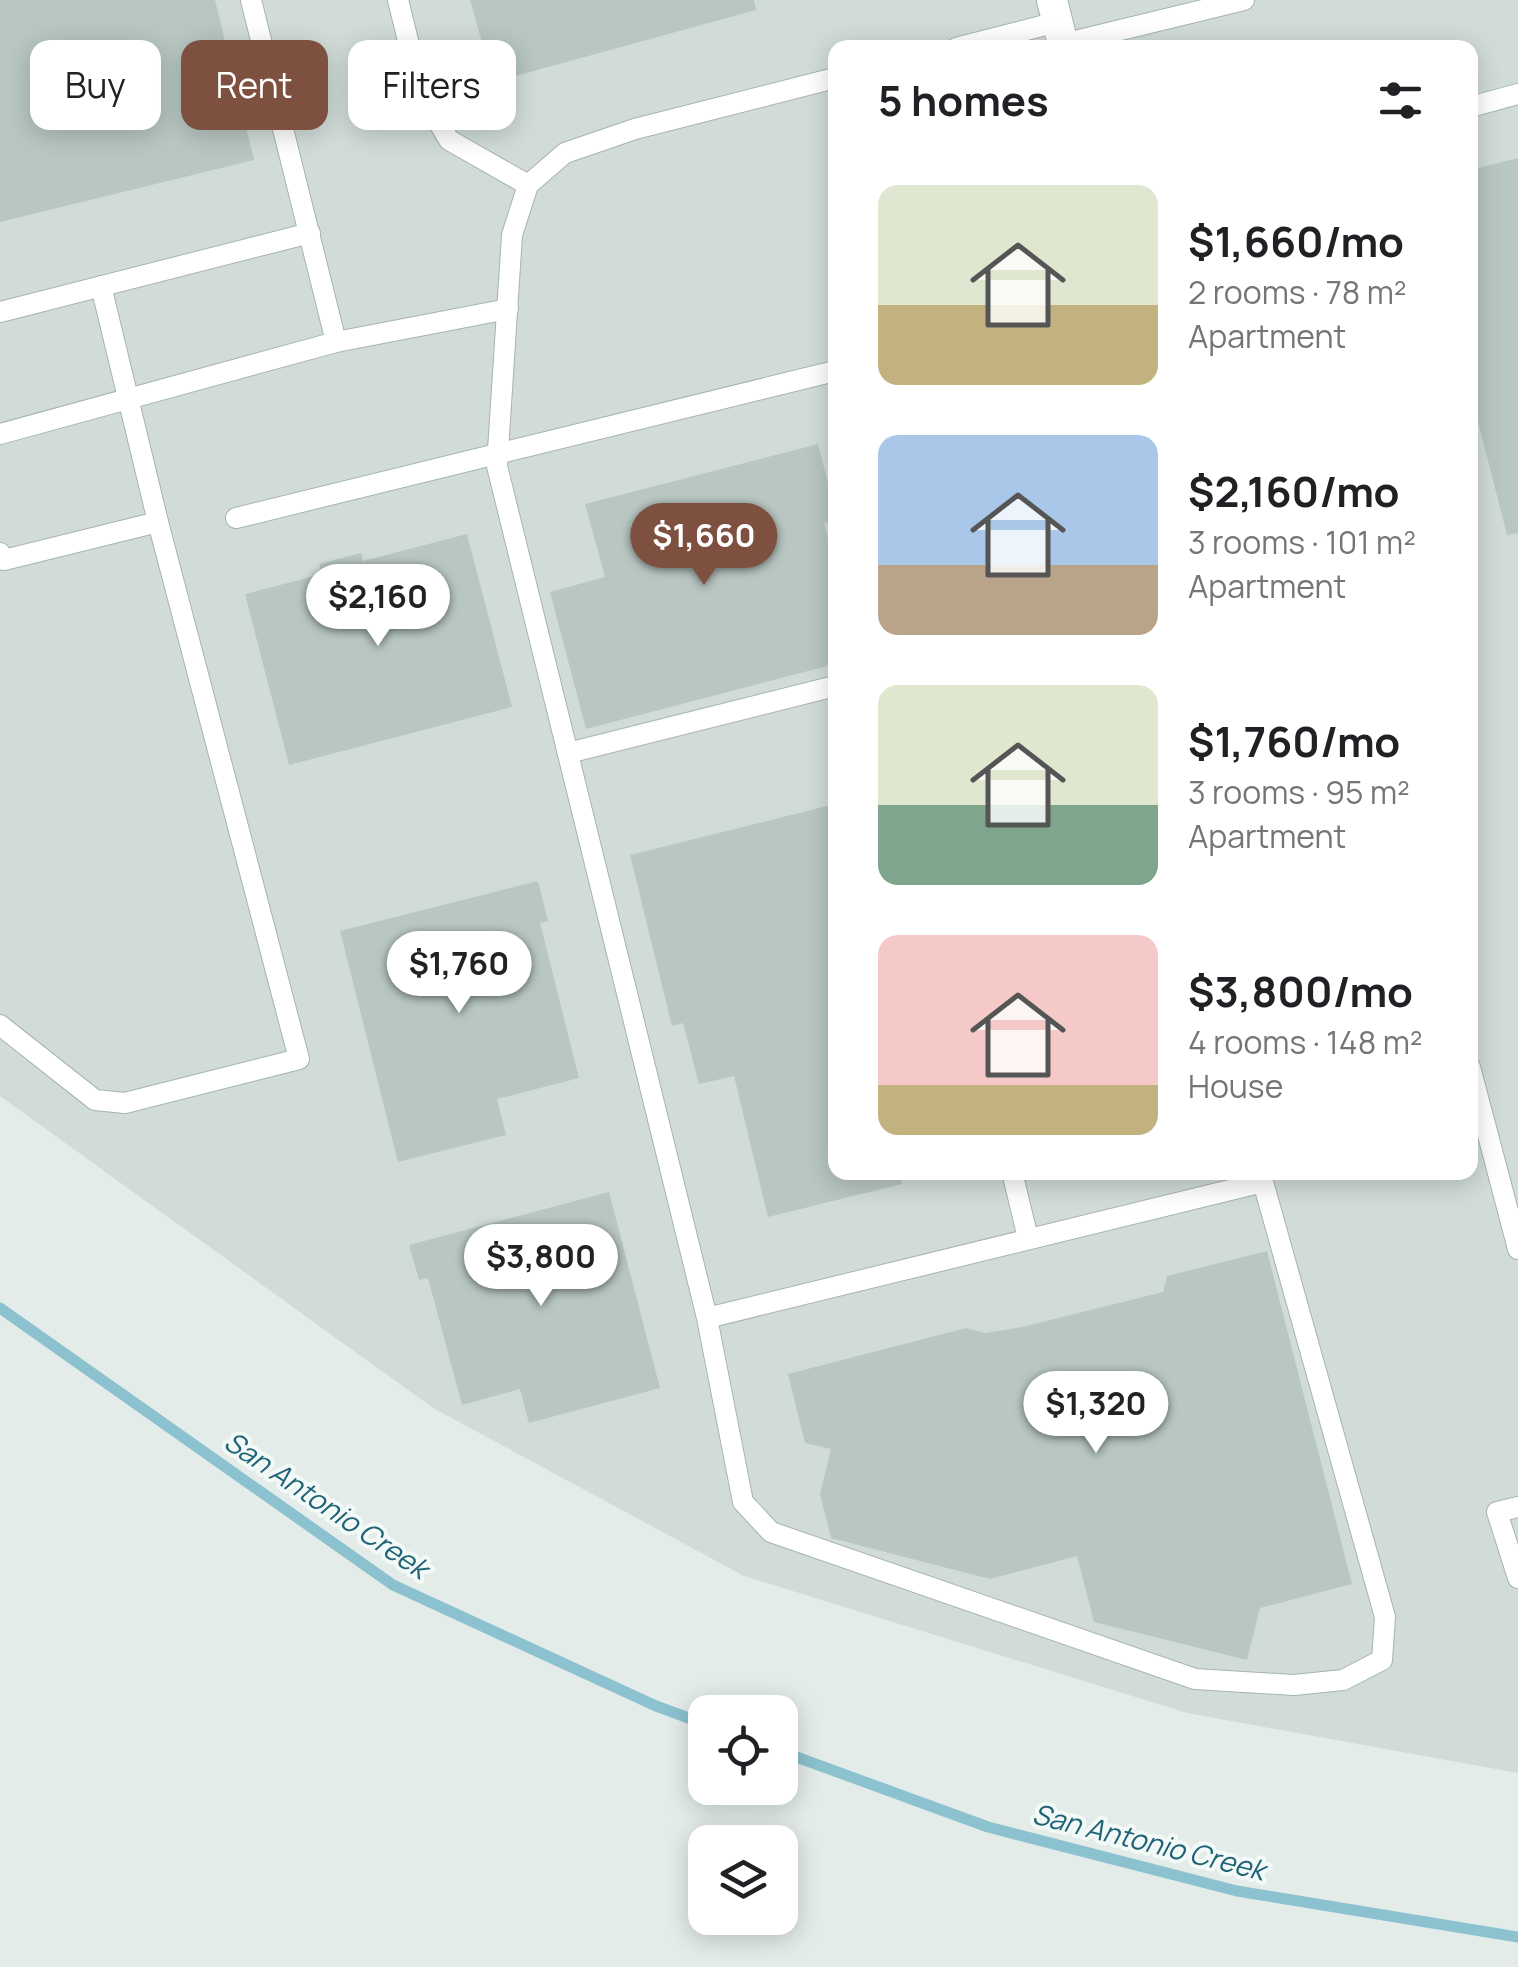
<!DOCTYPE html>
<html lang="en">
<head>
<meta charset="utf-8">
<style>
  :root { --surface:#fff; --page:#f6f6f6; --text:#202124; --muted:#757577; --accent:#7d503f }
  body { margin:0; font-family:Manrope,sans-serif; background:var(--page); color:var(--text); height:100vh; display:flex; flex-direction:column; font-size:38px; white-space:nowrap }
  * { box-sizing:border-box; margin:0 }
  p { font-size:32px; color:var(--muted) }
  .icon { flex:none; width:55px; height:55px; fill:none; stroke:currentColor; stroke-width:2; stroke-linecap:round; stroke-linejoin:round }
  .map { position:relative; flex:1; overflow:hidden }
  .sheet { position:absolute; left:828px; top:40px; width:650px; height:1140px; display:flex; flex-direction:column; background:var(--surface); border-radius:20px; box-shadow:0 5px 25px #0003 }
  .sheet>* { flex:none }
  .guide { position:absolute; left:30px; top:40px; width:648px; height:90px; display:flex; gap:20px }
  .fabs { position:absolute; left:688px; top:1695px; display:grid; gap:20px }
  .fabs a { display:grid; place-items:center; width:110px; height:110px; border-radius:20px; background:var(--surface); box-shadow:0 5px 25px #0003; font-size:50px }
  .price { position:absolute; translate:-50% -85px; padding:0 22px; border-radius:35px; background:#fff; color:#222; font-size:32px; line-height:65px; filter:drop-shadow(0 2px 5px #0008) }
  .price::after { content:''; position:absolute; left:50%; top:60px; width:30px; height:22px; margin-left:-15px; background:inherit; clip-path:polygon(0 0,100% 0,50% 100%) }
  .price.on { background:var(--accent); color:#fff }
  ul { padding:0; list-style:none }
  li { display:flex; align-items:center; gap:30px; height:250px; padding:0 50px }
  li span { display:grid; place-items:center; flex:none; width:280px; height:200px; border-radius:20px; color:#555 }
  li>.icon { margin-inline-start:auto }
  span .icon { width:120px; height:120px; fill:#fffc; stroke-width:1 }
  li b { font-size:42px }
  h2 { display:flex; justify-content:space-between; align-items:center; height:120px; padding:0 50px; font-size:42px }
  .pill { padding:0 35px; border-radius:20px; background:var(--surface); box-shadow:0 5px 25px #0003; font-size:35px; line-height:90px }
  .pill.on { background:var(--accent); color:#fff }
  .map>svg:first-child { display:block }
  .built { fill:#d1dcd8; fill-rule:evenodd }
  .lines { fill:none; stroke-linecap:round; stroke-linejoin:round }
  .stream { stroke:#8cc1cf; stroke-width:11 }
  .building { fill:#b8c7c2 }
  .service-casing { stroke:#a6b4b0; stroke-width:22 }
  .minor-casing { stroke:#a6b4b0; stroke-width:32 }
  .service { stroke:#fff; stroke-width:20 }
  .minor { stroke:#fff; stroke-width:30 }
  .labels { text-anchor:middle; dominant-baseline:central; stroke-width:8; stroke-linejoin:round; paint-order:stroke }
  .water-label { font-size:28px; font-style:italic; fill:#1f6377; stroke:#f3f9f6 }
</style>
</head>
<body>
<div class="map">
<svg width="1518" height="1967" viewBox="0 0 1518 1967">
  <rect width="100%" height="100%" fill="#e3ece9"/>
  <path class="built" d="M0,0H1518V1773L1187,1713L744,1576L433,1408L0,1096ZM835,48H1470V1172H835Z"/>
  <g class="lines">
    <g class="stream">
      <path d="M0,1308L393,1585L656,1706L705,1724"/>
      <path d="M780,1751L988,1827L1237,1891L1518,1937"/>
    </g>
  </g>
  <g class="building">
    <path d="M0,0H215L254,160L0,222Z"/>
    <path d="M470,0H754L756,10L493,82Z"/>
    <path d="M1518,158V533L1507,535L1470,390V170Z"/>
    <path d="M818,444L835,510V520L824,523L835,564V664L586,729L550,592L605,577L585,504Z"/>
    <path d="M467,534L512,707L289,765L245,594L322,574L319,564L361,553L363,561Z"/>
    <path d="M835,804V1172H900L902,1184L768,1217L734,1076L699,1084L683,1023L672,1026L630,855Z"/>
    <path d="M538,881L548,921L540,923L579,1078L497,1099L506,1135L398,1162L340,931Z"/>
    <path d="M609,1192L660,1388L529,1423L520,1389L462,1405L428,1278L419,1280L409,1245Z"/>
    <path d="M1267,1251L1352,1584L1260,1608L1247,1660L1094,1622L1077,1556L990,1579L831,1538L820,1494L831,1449L805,1443L788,1374L966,1328L985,1333L1022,1327L1163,1292L1167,1276Z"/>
  </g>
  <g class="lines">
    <g class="service-casing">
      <g id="service">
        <path d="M251,0L336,342"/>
        <path d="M398,0L421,93L449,140L528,185"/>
        <path d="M1063,44L1244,0"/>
        <path d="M956,48L1057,22"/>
        <path d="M1470,107L1518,94"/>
        <path d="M0,312L310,233"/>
        <path d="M0,434L336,342L508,309"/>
        <path d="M236,518L835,371"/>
        <path d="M0,553L4,560L158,522L101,286"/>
        <path d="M568,753L835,686"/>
        <path d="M0,1025L95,1100L125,1103L299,1059L158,522"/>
        <path d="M1470,1067L1518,1249"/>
        <path d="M1012,1172L1028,1238"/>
        <path d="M707,1318L1263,1182L1385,1617L1382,1660L1343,1680L1294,1685L1195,1679L771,1532L743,1502L707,1318L497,466L512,235L528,185L565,153L635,129L835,78"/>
        <path d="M1518,1507L1497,1512L1518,1578"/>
      </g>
    </g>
    <g class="minor-casing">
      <path id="minor" d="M1052,0L1064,48"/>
    </g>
    <use href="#service" class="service"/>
    <use href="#minor" class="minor"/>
  </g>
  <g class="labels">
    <g class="water-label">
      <text transform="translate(327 1504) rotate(34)">San Antonio Creek</text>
      <text transform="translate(1149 1841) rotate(14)">San Antonio Creek</text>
    </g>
  </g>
</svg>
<div class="fabs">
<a><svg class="icon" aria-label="locate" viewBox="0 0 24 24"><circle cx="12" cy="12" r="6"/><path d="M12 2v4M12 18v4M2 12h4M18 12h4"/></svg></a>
<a><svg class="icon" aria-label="layers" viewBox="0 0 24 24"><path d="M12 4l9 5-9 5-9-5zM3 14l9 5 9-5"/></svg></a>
</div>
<b class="price on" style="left:704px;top:588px">$1,660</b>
<b class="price" style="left:378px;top:649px">$2,160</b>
<b class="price" style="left:459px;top:1016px">$1,760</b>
<b class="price" style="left:541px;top:1309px">$3,800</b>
<b class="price" style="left:1096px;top:1456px">$1,320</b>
<div class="guide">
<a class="pill">Buy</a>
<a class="pill on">Rent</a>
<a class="pill">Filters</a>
</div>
<section class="sheet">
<h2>5 homes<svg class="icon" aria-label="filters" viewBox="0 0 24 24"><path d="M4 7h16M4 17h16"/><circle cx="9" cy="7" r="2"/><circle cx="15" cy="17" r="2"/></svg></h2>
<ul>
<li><span style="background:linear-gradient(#dfe7d0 60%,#c2b280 0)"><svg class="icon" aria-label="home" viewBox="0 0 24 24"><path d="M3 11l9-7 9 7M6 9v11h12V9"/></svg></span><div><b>$1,660/mo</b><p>2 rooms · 78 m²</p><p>Apartment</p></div></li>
<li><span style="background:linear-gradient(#a9c7e8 65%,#b9a48a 0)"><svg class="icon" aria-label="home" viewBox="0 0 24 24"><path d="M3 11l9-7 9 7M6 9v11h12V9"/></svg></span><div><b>$2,160/mo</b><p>3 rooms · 101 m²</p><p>Apartment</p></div></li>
<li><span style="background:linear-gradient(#dfe7d0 60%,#7fa58c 0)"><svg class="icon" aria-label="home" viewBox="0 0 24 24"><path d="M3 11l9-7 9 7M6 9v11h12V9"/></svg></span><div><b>$1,760/mo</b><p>3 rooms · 95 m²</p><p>Apartment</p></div></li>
<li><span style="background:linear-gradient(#f6c9c9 75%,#c2b280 0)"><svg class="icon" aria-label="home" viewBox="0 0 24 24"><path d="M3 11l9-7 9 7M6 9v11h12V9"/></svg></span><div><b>$3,800/mo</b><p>4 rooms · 148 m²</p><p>House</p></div></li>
</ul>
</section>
</div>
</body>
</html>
